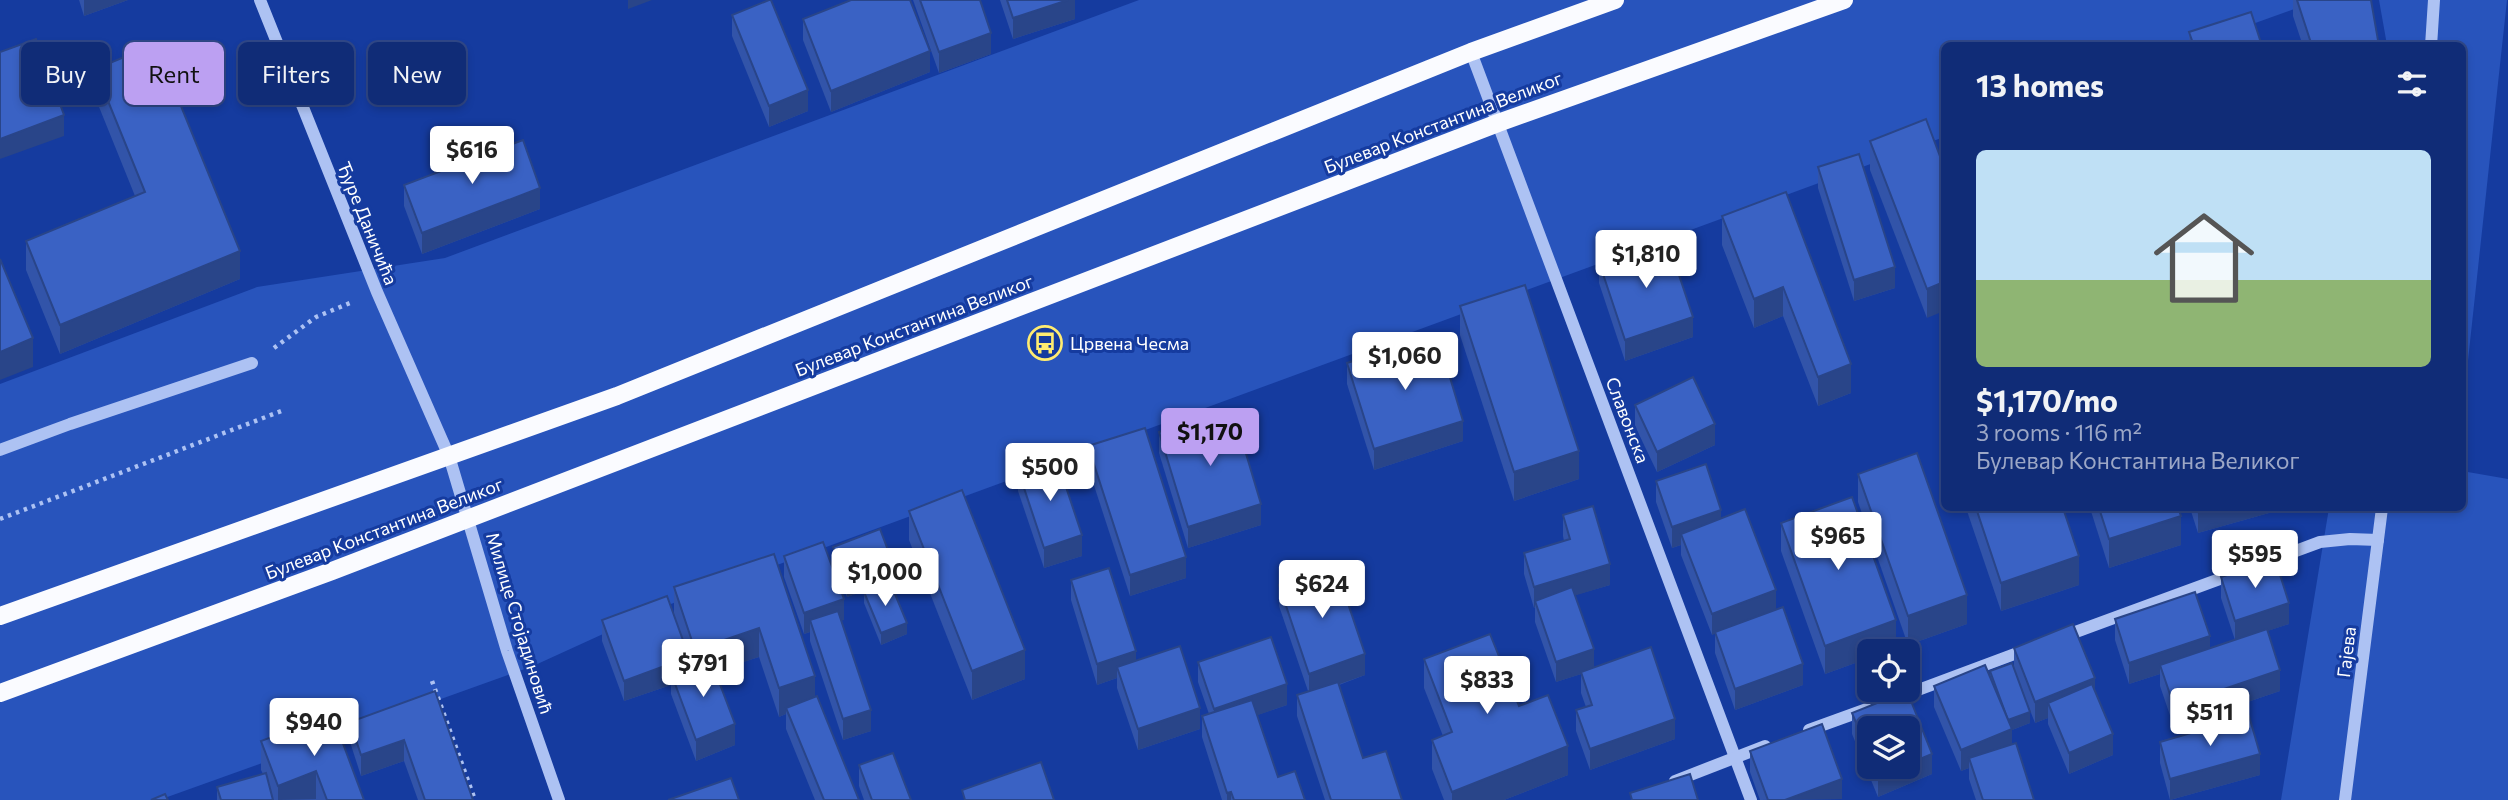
<!DOCTYPE html>
<html lang="en">
<head>
<meta charset="utf-8">
<style>
  :root { --surface:#102c77; --page:#1e387f; --text:#f1f3f6; --muted:#9ca7c6; --line:#304889; --accent:#bca0f2 }
  body { margin:0; font-family:Commissioner,sans-serif; background:var(--page); color:var(--text); height:100vh; display:flex; flex-direction:column; font-size:26px; white-space:nowrap }
  * { box-sizing:border-box; margin:0 }
  p { font-size:23px; color:var(--muted) }
  .icon { flex:none; width:38px; height:38px; fill:none; stroke:currentColor; stroke-width:2; stroke-linecap:round; stroke-linejoin:round }
  .map { position:relative; flex:1; overflow:hidden }
  .panel { position:absolute; left:1941px; top:42px; width:525px; height:469px; display:flex; flex-direction:column; background:var(--surface); border-radius:10px; box-shadow:0 4px 10px #0003,0 0 0 2px var(--line) }
  .panel>* { flex:none }
  .top-card { position:absolute; left:21px; top:42px; width:665px; height:63px; display:flex; gap:14px }
  .buttons { position:absolute; left:1857px; top:639px; display:grid; gap:14px }
  .buttons a { display:grid; place-items:center; width:63px; height:63px; border-radius:10px; background:var(--surface); box-shadow:0 4px 10px #0003,0 0 0 2px var(--line); font-size:35px }
  .price { position:absolute; translate:-50% -60px; padding:0 16px; border-radius:7px; background:#fff; color:#222; font-size:23px; line-height:46px; filter:drop-shadow(0 2px 4px #0008) }
  .price::after { content:''; position:absolute; left:50%; top:42px; width:21px; height:16px; margin-left:-10px; background:inherit; clip-path:polygon(0 0,100% 0,50% 100%) }
  .price.selected { background:var(--accent); color:#111 }
  ul { padding:0; list-style:none }
  li { display:grid; align-content:center; gap:14px; height:371px; padding:0 35px }
  li span { display:grid; place-items:center; height:217px; border-radius:10px; color:#555 }
  li>.icon { margin-inline-start:auto }
  span .icon { width:126px; height:126px; fill:#fffc; stroke-width:1 }
  li b { font-size:30px }
  h2 { display:flex; justify-content:space-between; align-items:center; height:84px; padding:0 35px; font-size:30px }
  .pill { padding:0 24px; border-radius:10px; background:var(--surface); box-shadow:0 4px 10px #0003,0 0 0 2px var(--line); font-size:24px; line-height:63px }
  .pill.selected { background:var(--accent); color:#111 }
  .map>svg:first-child { display:block }
  .green { fill:#2854bc }
  .lines { fill:none; stroke-linecap:round; stroke-linejoin:round }
  .path { stroke:#adc2f3; stroke-width:4.5; stroke-dasharray:3.5 5; stroke-linecap:butt }
  .minor { stroke:#adc2f3; stroke-width:12 }
  .major { stroke:#fafbff; stroke-width:18 }
  .wall { fill:#3254a9; fill-rule:evenodd }
  .shaded-wall { fill:#294589 }
  .building { fill:#3a62c4; stroke:#294589; stroke-width:2 }
  .labels { text-anchor:middle; dominant-baseline:central; stroke-width:6; stroke-linejoin:round; paint-order:stroke }
  .street-label { font-size:18px; fill:#fff; stroke:#153b9f }
  .poi-label { font-size:18px; fill:#fff; stroke:#153b9f; text-anchor:start }
</style>
</head>
<body>
<div class="map">
<svg width="2508" height="800" viewBox="0 0 2508 800">
  <rect width="100%" height="100%" fill="#153b9f"/>
  <g class="green">
    <path d="M1139,0H2319L2194,45L1944,46V137L660,608L533,666L159,800H0V384L257,287L445,258Z"/>
    <path d="M2379,0H2507L2462,416V46L2387,45Z"/>
    <path d="M2462,471L2508,479V800H2281L2329,508H2462Z"/>
  </g>
  <g class="lines">
    <g class="path">
      <path d="M274,348L316,317L350,303"/>
      <path d="M0,519L284,410"/>
      <path d="M432,681L475,800"/>
    </g>
    <g class="minor">
      <path d="M260,0L377,292L449,456L507,651L559,800"/>
      <path d="M2431,46L2434,0"/>
      <path d="M1471,52L1751,800"/>
      <path d="M0,450L70,424L252,363"/>
      <path d="M2062,637L2320,542L2350,539L2378,540"/>
      <path d="M1894,699L2028,649"/>
      <path d="M1809,730L1867,709"/>
      <path d="M1675,781L1765,746"/>
      <path d="M2345,800L2382,508"/>
    </g>
    <g class="major">
      <path d="M0,616L617,396L1471,52L1615,0"/>
      <path d="M0,693L332,571L1498,123L1844,0"/>
    </g>
  </g>
  <g class="wall">
    <path d="M79,0H128L84,16Z"/>
    <path d="M913,0H980L991,54L939,73Z"/>
    <path d="M1000,0H1075V19L1013,39Z"/>
    <path d="M2293,0H2371L2379,46H2303L2293,16Z"/>
    <path d="M732,15L808,111L769,127L732,36Z"/>
    <path d="M803,19L930,72L831,112L803,40Z"/>
    <path d="M2189,32L2262,46H2189Z"/>
    <path d="M95,69L149,89L240,279L60,354L26,270V241L135,196L95,97Z"/>
    <path d="M1944,126V156L1941,148V127Z"/>
    <path d="M1870,141L1944,167L1927,318L1870,170Z"/>
    <path d="M1818,167L1895,288L1854,301L1818,188Z"/>
    <path d="M404,185L540,209L422,254L404,206Z"/>
    <path d="M1786,192L1851,393L1818,406L1783,316L1754,328L1722,245V216Z"/>
    <path d="M1599,262L1693,337L1625,361L1599,283Z"/>
    <path d="M1460,306L1579,479L1514,501L1460,335Z"/>
    <path d="M1347,363L1463,441L1374,470L1347,384Z"/>
    <path d="M1635,405L1715,445L1657,472L1635,426Z"/>
    <path d="M1159,432L1261,525L1188,548L1159,453Z"/>
    <path d="M1088,446L1186,578L1130,596L1088,467Z"/>
    <path d="M1018,470L1082,556L1044,568L1018,491Z"/>
    <path d="M1858,474L1967,624L1908,645L1858,502Z"/>
    <path d="M1656,481L1721,518L1776,610L1803,685L1735,710L1715,653V633L1712,635L1681,555V545L1672,548L1656,502Z"/>
    <path d="M1966,508H2063L2079,585L2001,611Z"/>
    <path d="M2090,508H2178L2181,545L2109,568Z"/>
    <path d="M2190,508H2269V513L2198,533Z"/>
    <path d="M909,511L1025,679L972,700L909,540Z"/>
    <path d="M1563,515L1610,585L1575,595L1594,668L1675,739L1590,770L1576,731V710L1586,707L1581,693V674L1556,682L1535,622V607L1534,608L1524,574V553L1564,541L1563,536Z"/>
    <path d="M1781,523L1896,648L1869,651V658L1825,674L1781,551Z"/>
    <path d="M833,547L895,580L847,597L833,558Z"/>
    <path d="M774,554L815,697L859,800H815L786,729V714L779,717L759,657L715,671L735,745L696,761L671,694V685L624,701L602,641V620L674,616V587Z"/>
    <path d="M784,556L844,620H841L871,731L843,740L810,641V632L804,634L784,577Z"/>
    <path d="M2221,577L2289,624L2267,631L2280,691L2174,727L2160,686V674L2129,684L2115,640V619L2210,649L2235,640L2221,598Z"/>
    <path d="M1071,580L1136,660L1200,729L1138,750L1117,688V678L1097,685L1071,600Z"/>
    <path d="M1279,585L1365,675L1339,685L1363,758L1402,800H1325L1297,716V695L1308,691L1279,606Z"/>
    <path d="M864,592L907,634L881,645L864,603Z"/>
    <path d="M2014,648L2095,690L2113,755L2069,774L2048,724V718L2035,723L2014,669Z"/>
    <path d="M1424,659L1568,775L1504,800H1444L1432,769V740L1443,736L1424,688Z"/>
    <path d="M1198,662L1287,705L1257,715L1278,777L1305,800H1222L1202,737V716L1209,714L1198,682Z"/>
    <path d="M1990,671L2030,723L2012,730V744L2034,800H1976L1969,779V768L1961,771L1934,707V686L1990,677Z"/>
    <path d="M435,691L473,800H418L404,761L361,776L350,742V722Z"/>
    <path d="M1852,713L1932,774L1878,797L1852,734ZM1869,728L1908,766H1869Z"/>
    <path d="M332,714L364,800H217V787L263,774L261,770V741Z"/>
    <path d="M2160,742L2260,775L2170,800L2160,763Z"/>
    <path d="M1750,751L1842,799L1760,800L1750,772Z"/>
    <path d="M859,765L911,800H864L859,786Z"/>
  </g>
  <g class="shaded-wall">
    <path d="M84,0H128L84,16Z"/>
    <path d="M628,0H652L628,9Z"/>
    <path d="M1068,0H1075V19L1013,39V18Z"/>
    <path d="M991,33V54L939,73V52Z"/>
    <path d="M930,51V72L831,112V91Z"/>
    <path d="M808,90V111L769,127V106Z"/>
    <path d="M64,115V136L0,159V139Z"/>
    <path d="M540,188V209L422,254V233Z"/>
    <path d="M240,251V279L60,354V325Z"/>
    <path d="M1895,267V288L1854,301V280Z"/>
    <path d="M1944,282V311L1927,318V289Z"/>
    <path d="M1783,287V316L1754,328V299Z"/>
    <path d="M1693,317V337L1625,361V340Z"/>
    <path d="M33,338V367L0,380V352Z"/>
    <path d="M1851,364V393L1818,406V377Z"/>
    <path d="M1463,421V441L1374,470V449Z"/>
    <path d="M1715,424V445L1657,472V452Z"/>
    <path d="M1579,451V479L1514,501V472Z"/>
    <path d="M1261,504V525L1188,548V527Z"/>
    <path d="M2215,508H2269V513L2198,533V512Z"/>
    <path d="M1721,510V531L1681,534V545L1672,548V527Z"/>
    <path d="M2181,516V545L2109,568V539Z"/>
    <path d="M1082,535V556L1044,568V548Z"/>
    <path d="M2079,556V585L2001,611V583Z"/>
    <path d="M1186,557V578L1130,596V575Z"/>
    <path d="M1610,564V585L1537,607L1535,601V607L1534,608V587Z"/>
    <path d="M895,569V580L847,597V586Z"/>
    <path d="M1776,590V610L1712,635V614Z"/>
    <path d="M1967,595V624L1908,645V616Z"/>
    <path d="M844,599V620L814,630L810,620V632L804,634V613Z"/>
    <path d="M2289,603V624L2235,642V621Z"/>
    <path d="M1896,620V648L1889,651H1869V658L1825,674V646Z"/>
    <path d="M907,623V634L881,645V633Z"/>
    <path d="M759,628V657L695,678V650Z"/>
    <path d="M2210,636V657L2160,665V674L2129,684V663Z"/>
    <path d="M1594,649V670L1556,682V662Z"/>
    <path d="M1025,650V679L972,700V671Z"/>
    <path d="M1136,651V672L1117,667V678L1097,685V664Z"/>
    <path d="M1365,654V675L1309,695V674Z"/>
    <path d="M689,657V678L671,673V685L624,701V681Z"/>
    <path d="M1803,664V685L1735,710V689Z"/>
    <path d="M2280,670V691L2174,727V706Z"/>
    <path d="M815,676V704L786,708V714L779,717V688Z"/>
    <path d="M2095,678V699L2048,703V718L2035,723V702Z"/>
    <path d="M1287,684V705L1214,730V709Z"/>
    <path d="M1200,708V729L1138,750V729Z"/>
    <path d="M871,710V731L843,740V719Z"/>
    <path d="M2030,712V723L2012,730V749L1969,758V768L1961,771V750L2008,720Z"/>
    <path d="M1675,719V739L1590,770V749Z"/>
    <path d="M735,724V745L696,761V740Z"/>
    <path d="M2113,734V755L2069,774V753Z"/>
    <path d="M404,740V761L361,776V755Z"/>
    <path d="M1568,746V775L1504,800H1452V792Z"/>
    <path d="M1932,754V774L1878,797V776L1901,766H1908V764Z"/>
    <path d="M2260,754V775L2170,800V779Z"/>
    <path d="M316,771V799L278,800V786Z"/>
    <path d="M1842,779V799L1785,800Z"/>
    <path d="M1231,792V800H1227V793Z"/>
  </g>
  <g class="building">
    <path d="M769,0H771L808,90L769,106L732,15Z"/>
    <path d="M851,0H910L930,51L831,91L803,19Z"/>
    <path d="M920,0H980L991,33L939,52Z"/>
    <path d="M1007,0H1068L1013,18Z"/>
    <path d="M2297,0H2371L2379,46H2312Z"/>
    <path d="M2251,12L2262,46H2194L2189,32Z"/>
    <path d="M36,39L64,115L0,139V52Z"/>
    <path d="M134,53L149,89L170,79L240,251L60,325L26,241L145,192L95,69Z"/>
    <path d="M1926,119L1944,167V282L1927,289L1870,141Z"/>
    <path d="M523,140L540,188L422,233L404,185Z"/>
    <path d="M1859,154L1895,267L1854,280L1818,167Z"/>
    <path d="M1786,192L1851,364L1818,377L1783,287L1754,299L1722,216Z"/>
    <path d="M1667,239L1693,317L1625,340L1599,262Z"/>
    <path d="M0,259L33,338L0,352Z"/>
    <path d="M1525,285L1579,451L1514,472L1460,306Z"/>
    <path d="M1437,334L1463,421L1374,449L1347,363Z"/>
    <path d="M1693,377L1715,424L1657,452L1635,405Z"/>
    <path d="M1233,410L1261,504L1188,527L1159,432Z"/>
    <path d="M1145,428L1186,557L1130,575L1088,446Z"/>
    <path d="M1917,453L1967,595L1908,616L1858,474Z"/>
    <path d="M1056,457L1082,535L1044,548L1018,470Z"/>
    <path d="M1706,464L1721,510L1672,527L1656,481Z"/>
    <path d="M962,490L1025,650L972,671L909,511Z"/>
    <path d="M1852,497L1896,620L1825,646L1781,523Z"/>
    <path d="M1593,506L1610,564L1534,587L1524,553L1570,539L1563,515Z"/>
    <path d="M1976,508H2063L2079,556L2001,583Z"/>
    <path d="M2099,508H2178L2181,516L2109,539Z"/>
    <path d="M2196,508H2215L2198,512Z"/>
    <path d="M1745,509L1776,590L1712,614L1681,534Z"/>
    <path d="M880,529L895,569L847,586L833,547Z"/>
    <path d="M823,542L844,599L804,613L784,556Z"/>
    <path d="M774,554L815,676L779,688L759,628L695,650L674,587Z"/>
    <path d="M2275,559L2289,603L2235,621L2221,577Z"/>
    <path d="M1335,565L1365,654L1309,674L1279,585Z"/>
    <path d="M1109,568L1136,651L1097,664L1071,580Z"/>
    <path d="M890,582L907,623L881,633L864,592Z"/>
    <path d="M1572,587L1594,649L1556,662L1535,601Z"/>
    <path d="M2195,592L2210,636L2129,663L2115,619Z"/>
    <path d="M667,596L689,657L624,681L602,620Z"/>
    <path d="M1783,607L1803,664L1735,689L1715,632Z"/>
    <path d="M838,611L871,710L843,719L810,620Z"/>
    <path d="M2073,624L2095,678L2035,702L2014,648Z"/>
    <path d="M2267,629L2280,670L2174,706L2160,665Z"/>
    <path d="M1490,634L1519,706L1548,695L1568,746L1452,792L1432,740L1452,732L1424,659Z"/>
    <path d="M1271,637L1287,684L1214,709L1198,662Z"/>
    <path d="M1180,646L1200,708L1138,729L1117,667Z"/>
    <path d="M1651,647L1675,719L1590,749L1576,710L1592,705L1581,672Z"/>
    <path d="M710,658L735,724L696,740L671,673Z"/>
    <path d="M2012,663L2030,712L2008,720L1990,671Z"/>
    <path d="M1985,665L2012,729L1961,750L1934,686Z"/>
    <path d="M1338,682L1363,758L1386,751L1402,800H1331L1297,695Z"/>
    <path d="M2092,684L2113,734L2069,753L2048,703Z"/>
    <path d="M435,691L473,800H425L404,740L361,755L350,722Z"/>
    <path d="M1907,691L1932,754L1908,764V728H1869V754L1852,713Z"/>
    <path d="M817,696L859,800H824L786,708Z"/>
    <path d="M1252,700L1278,777L1295,771L1305,800H1234L1231,792L1227,793L1202,716Z"/>
    <path d="M332,714L364,800H327L316,771L278,786L261,741Z"/>
    <path d="M2249,716L2260,754L2170,779L2160,742Z"/>
    <path d="M1822,724L1842,779L1785,800H1768L1750,751Z"/>
    <path d="M2016,743L2034,800H1983L1969,758Z"/>
    <path d="M893,753L911,800H872L859,765Z"/>
    <path d="M1041,762L1054,800H965L962,790Z"/>
    <path d="M1874,766H1901L1878,776Z"/>
    <path d="M266,773L273,800H221L217,787Z"/>
    <path d="M1690,774L1698,800H1632L1630,793Z"/>
    <path d="M731,778L739,800H668Z"/>
    <path d="M165,794L168,800H151Z"/>
  </g>
  <defs>
    <g id="bus-ring" transform="scale(1.75)"><circle r="9.5" fill="#153b9f" stroke="#ffec70" stroke-width="1.5"/><path d="M-5-6H5V4H4V6H2V4H-2V6H-4V4H-5ZM-3.5-4V0h7V-4ZM-3.5 1.2v1.5H-2V1.2ZM2 1.2v1.5H3.5V1.2Z" fill="#ffec70"/></g>
  </defs>
  <g fill-rule="evenodd">
    <use href="#bus-ring" x="1045" y="343"/>
  </g>
  <g class="labels">
    <g class="street-label">
      <text transform="translate(1443 122) rotate(-21)">Булевар Константина Великог</text>
      <text transform="translate(368 223) rotate(68)">Ђуре Даничића</text>
      <text transform="translate(914 325) rotate(-21)">Булевар Константина Великог</text>
      <text transform="translate(1628 420) rotate(69)">Славонска</text>
      <text transform="translate(384 528) rotate(-21)">Булевар Константина Великог</text>
      <text transform="translate(520 623) rotate(73)">Милице Стојадиновић</text>
      <text transform="translate(2346 652) rotate(-83)">Гајева</text>
    </g>
    <g class="poi-label">
      <text x="1070" y="343">Црвена Чесма</text>
    </g>
  </g>
</svg>
<div class="buttons">
<a><svg class="icon" aria-label="locate" viewBox="0 0 24 24"><circle cx="12" cy="12" r="6"/><path d="M12 2v4M12 18v4M2 12h4M18 12h4"/></svg></a>
<a><svg class="icon" aria-label="layers" viewBox="0 0 24 24"><path d="M12 4l9 5-9 5-9-5zM3 14l9 5 9-5"/></svg></a>
</div>
<b class="price" style="left:472px;top:186px">$616</b>
<b class="price" style="left:1646px;top:290px">$1,810</b>
<b class="price" style="left:1405px;top:392px">$1,060</b>
<b class="price selected" style="left:1210px;top:468px">$1,170</b>
<b class="price" style="left:1050px;top:503px">$500</b>
<b class="price" style="left:1838px;top:572px">$965</b>
<b class="price" style="left:2255px;top:590px">$595</b>
<b class="price" style="left:885px;top:608px">$1,000</b>
<b class="price" style="left:1322px;top:620px">$624</b>
<b class="price" style="left:703px;top:699px">$791</b>
<b class="price" style="left:1487px;top:716px">$833</b>
<b class="price" style="left:2210px;top:748px">$511</b>
<b class="price" style="left:314px;top:758px">$940</b>
<div class="top-card">
<a class="pill">Buy</a>
<a class="pill selected">Rent</a>
<a class="pill">Filters</a>
<a class="pill">New</a>
</div>
<section class="panel">
<h2>13 homes<svg class="icon" aria-label="filters" viewBox="0 0 24 24"><path d="M4 7h16M4 17h16"/><circle cx="9" cy="7" r="2"/><circle cx="15" cy="17" r="2"/></svg></h2>
<ul>
<li><span style="background:linear-gradient(#bfe0f5 60%,#8fb573 0)"><svg class="icon" aria-label="home" viewBox="0 0 24 24"><path d="M3 11l9-7 9 7M6 9v11h12V9"/></svg></span><div><b>$1,170/mo</b><p>3 rooms · 116 m²</p><p>Булевар Константина Великог</p></div></li>
</ul>
</section>
</div>
</body>
</html>
